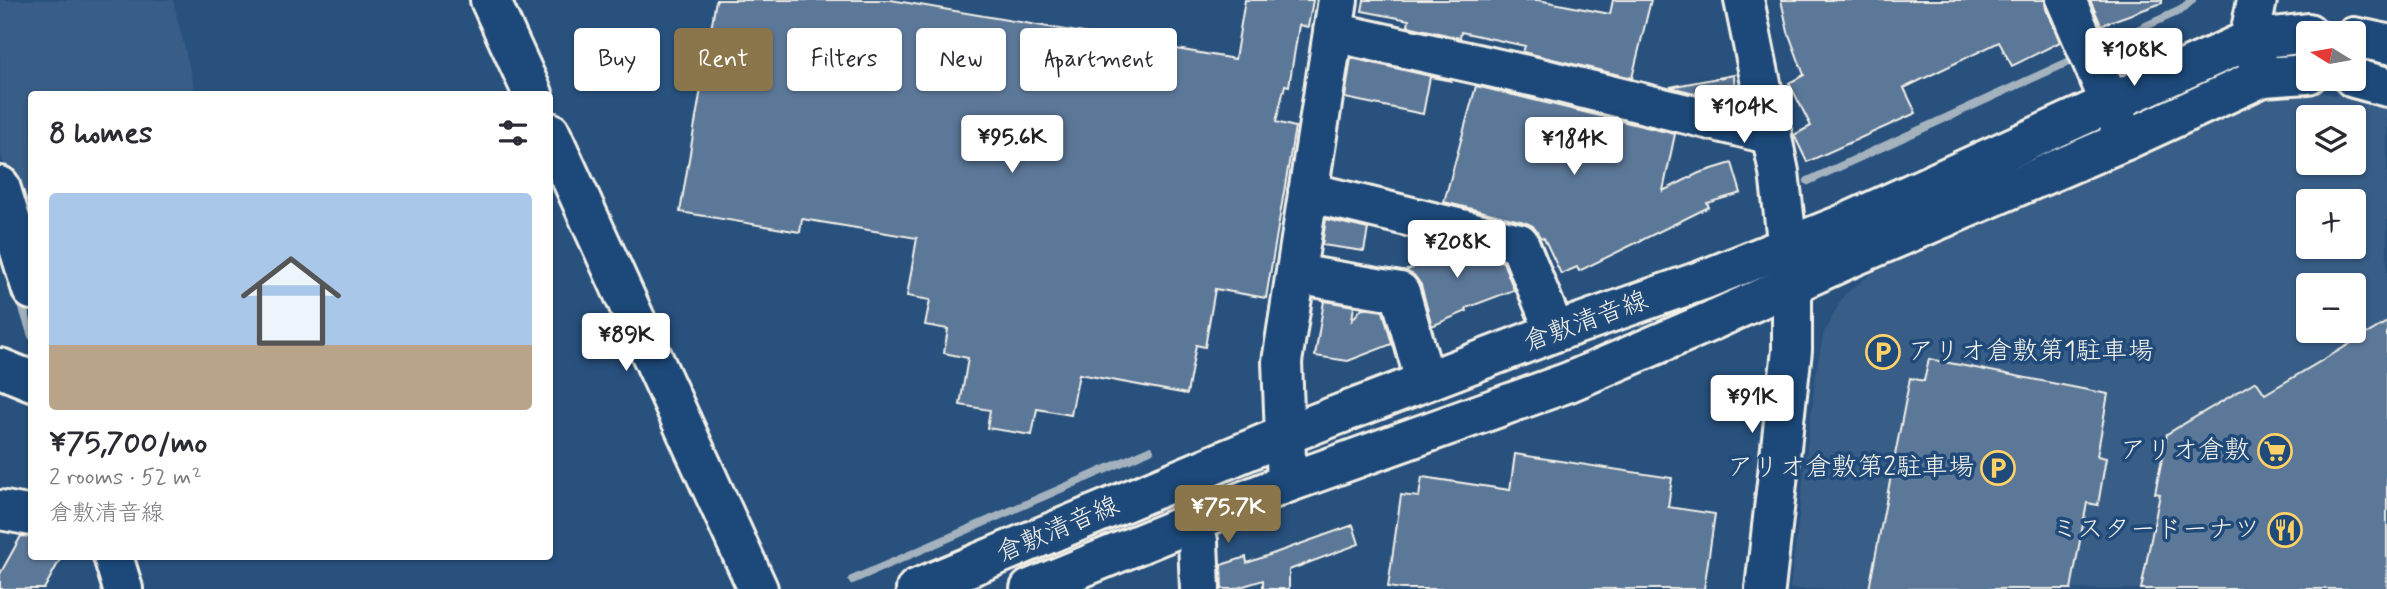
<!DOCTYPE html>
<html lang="en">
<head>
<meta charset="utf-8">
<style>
  :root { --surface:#fff; --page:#f2f2f3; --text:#2b2b33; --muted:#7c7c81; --accent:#8a764a }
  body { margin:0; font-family:Mynerve,"Klee One",sans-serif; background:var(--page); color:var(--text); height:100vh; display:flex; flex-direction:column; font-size:26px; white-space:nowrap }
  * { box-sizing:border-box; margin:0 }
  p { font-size:23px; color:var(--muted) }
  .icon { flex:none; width:38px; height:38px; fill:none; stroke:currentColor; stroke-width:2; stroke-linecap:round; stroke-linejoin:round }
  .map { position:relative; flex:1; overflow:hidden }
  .details { position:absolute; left:28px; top:91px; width:525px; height:469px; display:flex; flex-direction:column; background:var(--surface); border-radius:7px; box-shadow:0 2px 5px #0004 }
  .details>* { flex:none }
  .guide { position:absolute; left:574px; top:28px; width:665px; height:63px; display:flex; gap:14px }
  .needle { width:46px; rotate:281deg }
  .tools { position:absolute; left:2296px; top:21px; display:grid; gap:14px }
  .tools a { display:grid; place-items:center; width:70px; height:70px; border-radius:7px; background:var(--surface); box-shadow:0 2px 5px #0004; font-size:35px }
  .price { position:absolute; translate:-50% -60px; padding:0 16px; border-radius:7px; background:#fff; color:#222; font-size:23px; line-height:46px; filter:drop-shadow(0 2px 4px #0008) }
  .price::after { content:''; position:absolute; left:50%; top:42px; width:21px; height:16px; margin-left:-10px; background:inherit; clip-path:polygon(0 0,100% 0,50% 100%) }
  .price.selected { background:var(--accent); color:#fff }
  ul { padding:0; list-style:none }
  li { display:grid; align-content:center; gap:14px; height:371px; padding:0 21px }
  li span { display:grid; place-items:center; height:217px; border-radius:7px; color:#555 }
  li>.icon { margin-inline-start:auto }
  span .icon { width:126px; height:126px; fill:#fffc; stroke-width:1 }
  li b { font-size:30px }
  h2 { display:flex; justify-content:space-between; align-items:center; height:84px; padding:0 21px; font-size:30px }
  .pill { padding:0 24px; border-radius:7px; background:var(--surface); box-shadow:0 2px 5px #0004; font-size:24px; line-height:63px }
  .pill.selected { background:var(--accent); color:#fff }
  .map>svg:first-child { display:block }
  .built { fill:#375d86; fill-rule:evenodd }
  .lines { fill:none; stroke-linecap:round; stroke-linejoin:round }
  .stream { stroke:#a4b2be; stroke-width:8 }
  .building { fill:#5b7899; stroke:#f4f1e8; stroke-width:2 }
  .minor-casing { stroke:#f4f1e8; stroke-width:44 }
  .major-casing { stroke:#f4f1e8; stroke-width:44 }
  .minor { stroke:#1f4a7a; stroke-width:38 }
  .major { stroke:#1f4a7a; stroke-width:38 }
  .labels { text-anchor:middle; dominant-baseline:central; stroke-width:7; stroke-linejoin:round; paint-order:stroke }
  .street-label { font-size:26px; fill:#f4f1e8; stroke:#1f4a7a }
  .poi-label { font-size:26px; fill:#f4f1e8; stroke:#1f4a7a; text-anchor:end }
</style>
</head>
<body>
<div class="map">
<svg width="2387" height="589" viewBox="0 0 2387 589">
  <rect width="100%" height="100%" fill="#28517e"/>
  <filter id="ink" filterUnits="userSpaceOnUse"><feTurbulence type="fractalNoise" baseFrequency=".0143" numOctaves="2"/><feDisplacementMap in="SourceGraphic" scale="14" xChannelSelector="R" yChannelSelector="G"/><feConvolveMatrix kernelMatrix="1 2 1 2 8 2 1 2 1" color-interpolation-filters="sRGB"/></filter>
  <g filter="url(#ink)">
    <g class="built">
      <path d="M0,0H173L196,94H32L31,215L21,218L0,152Z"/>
      <path d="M2320,92L2354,98L2387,110V589H1790L1817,365L1824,332L1844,295L1872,273L2250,103L2283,94ZM2308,117H2354V163H2308ZM2308,201H2354V247H2308ZM2308,285H2354V331H2308Z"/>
    </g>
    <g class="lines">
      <g class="stream">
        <path d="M2098,48L2181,10L2192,0"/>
        <path d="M1808,181L2079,57"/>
        <path d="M19,296L32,336"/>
        <path d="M852,580L1150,450"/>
      </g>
    </g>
    <g class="building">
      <path d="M716,0H891L1235,59L1245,0H1313L1308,27L1299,25L1289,86L1285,85L1276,122L1295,127L1266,298L1215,289L1205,347L1196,345L1187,394L1079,374L1071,415L1037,409L1032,435L987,428L990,410L960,405L968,358L944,353L948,329L925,325L930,300L907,296L917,238L802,219L800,232L680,212Z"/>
      <path d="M1364,0H1538L1610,14L1613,0H1651L1632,78L1523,52L1525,46L1461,32L1460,38L1408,26L1409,20L1362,11Z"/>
      <path d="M1781,0H2045L2046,9L2060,42L2012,66L1999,42L1904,88L1916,113L1807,162L1794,135L1811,126L1789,83L1804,75L1788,32Z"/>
      <path d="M2090,0H2162V3L2101,25Z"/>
      <path d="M1351,58L1452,81L1430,77L1423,114L1345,98Z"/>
      <path d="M1734,75L1735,103L1670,87Z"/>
      <path d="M1476,86L1675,134L1663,191L1699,173L1732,163L1741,193L1707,203L1709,207L1579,271L1577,267L1561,274L1544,238L1540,237L1533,226L1524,222L1444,202Z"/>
      <path d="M1326,219L1368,229L1364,251L1322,245Z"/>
      <path d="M1419,241L1503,262L1514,290L1466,308L1467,311L1432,326L1421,285L1414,275L1405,271L1427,261L1413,248Z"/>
      <path d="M1324,301L1354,306L1352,320L1362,308L1383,311L1392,344L1348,361L1315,356Z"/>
      <path d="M2387,322V589H2141L2160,494L2155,493L2167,434L2256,381L2265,394Z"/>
      <path d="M1929,359L2108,394L2097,456L2106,458L2098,505L2087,503L2071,589H1869L1910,378L1924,381Z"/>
      <path d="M1515,454L1672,478L1668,507L1715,514L1704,589H1401L1388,587L1401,495L1419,497L1422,477L1510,490Z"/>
      <path d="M1353,525L1359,544L1289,570V589H1263V580L1234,589H1222L1221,565L1246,557L1247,563Z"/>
      <path d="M21,536L32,537V556H62L44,589H0V574Z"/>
    </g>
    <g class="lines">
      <g class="minor-casing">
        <g id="minor">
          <path d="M490,0L533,94"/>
          <path d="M1744,0L1779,172L1792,284V350L1765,589"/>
          <path d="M2066,0L2126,140"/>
          <path d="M1333,32L1540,78L1772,135"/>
          <path d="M2354,37L2387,44"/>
          <path d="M2249,40L2308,33"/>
          <path d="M2263,77L2308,74"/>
          <path d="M2354,78L2387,87"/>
          <path d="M550,132L758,589"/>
          <path d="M0,186L32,290"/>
          <path d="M1308,192L1519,243L1555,332"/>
          <path d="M1296,274L1400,292L1425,381"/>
          <path d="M0,368L32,381"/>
          <path d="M1287,483L1282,362L1338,0"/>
          <path d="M0,510L32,516"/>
          <path d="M1185,524L1198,541L1200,589"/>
          <path d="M113,556L123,589"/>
        </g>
      </g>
      <g class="major-casing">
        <g id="major">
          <path d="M916,589L1285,435L1555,332L1703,280L1844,224L2249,40"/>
          <path d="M1030,589L1287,483L1569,382L1709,322L1852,257L2126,140L2263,77L2249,40L2257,0"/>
        </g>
      </g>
      <use href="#minor" class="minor"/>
      <use href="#major" class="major"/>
    </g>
  </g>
  <defs>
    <g id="parking-ring" transform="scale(1.75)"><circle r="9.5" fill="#1f4a7a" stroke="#ffd166" stroke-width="1.5"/><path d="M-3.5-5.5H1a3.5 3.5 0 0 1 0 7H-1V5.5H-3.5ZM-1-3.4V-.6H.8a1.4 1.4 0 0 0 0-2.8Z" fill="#ffd166"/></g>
    <g id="supermarket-ring" transform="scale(1.75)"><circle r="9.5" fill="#1f4a7a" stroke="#ffd166" stroke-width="1.5"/><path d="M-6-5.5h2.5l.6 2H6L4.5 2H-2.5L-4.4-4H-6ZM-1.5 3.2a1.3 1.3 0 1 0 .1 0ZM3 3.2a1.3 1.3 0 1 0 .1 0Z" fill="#ffd166"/></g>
    <g id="restaurant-ring" transform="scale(1.75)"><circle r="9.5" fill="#1f4a7a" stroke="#ffd166" stroke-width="1.5"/><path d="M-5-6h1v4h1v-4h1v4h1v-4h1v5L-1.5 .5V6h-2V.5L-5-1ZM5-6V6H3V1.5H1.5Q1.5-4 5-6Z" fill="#ffd166"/></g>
  </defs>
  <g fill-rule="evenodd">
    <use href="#parking-ring" x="1883" y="352"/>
    <use href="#supermarket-ring" x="2275" y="451"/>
    <use href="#parking-ring" x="1998" y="468"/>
    <use href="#restaurant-ring" x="2285" y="530"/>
  </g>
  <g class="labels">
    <g class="street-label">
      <text transform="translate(1586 322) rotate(-20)">倉敷清音線</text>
      <text transform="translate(1058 530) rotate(-23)">倉敷清音線</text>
    </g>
    <g class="poi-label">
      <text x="1908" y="352" text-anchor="start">アリオ倉敷第1駐車場</text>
      <text x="2250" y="451">アリオ倉敷</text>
      <text x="1974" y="468">アリオ倉敷第2駐車場</text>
      <text x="2260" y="530">ミスタードーナツ</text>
    </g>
  </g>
</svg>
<div class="tools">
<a><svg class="needle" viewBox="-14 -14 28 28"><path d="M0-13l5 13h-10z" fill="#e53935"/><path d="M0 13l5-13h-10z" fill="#7c7c81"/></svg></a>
<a><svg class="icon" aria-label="layers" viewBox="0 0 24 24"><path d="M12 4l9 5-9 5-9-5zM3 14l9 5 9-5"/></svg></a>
<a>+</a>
<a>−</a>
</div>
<b class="price" style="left:2134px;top:88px">¥108K</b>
<b class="price" style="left:1744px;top:145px">¥104K</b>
<b class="price" style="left:1012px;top:175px">¥95.6K</b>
<b class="price" style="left:1574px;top:177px">¥184K</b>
<b class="price" style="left:1457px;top:280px">¥208K</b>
<b class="price" style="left:626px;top:373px">¥89K</b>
<b class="price" style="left:1752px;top:435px">¥91K</b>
<b class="price selected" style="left:1228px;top:545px">¥75.7K</b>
<div class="guide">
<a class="pill">Buy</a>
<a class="pill selected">Rent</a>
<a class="pill">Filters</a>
<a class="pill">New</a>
<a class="pill">Apartment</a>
</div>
<section class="details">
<h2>8 homes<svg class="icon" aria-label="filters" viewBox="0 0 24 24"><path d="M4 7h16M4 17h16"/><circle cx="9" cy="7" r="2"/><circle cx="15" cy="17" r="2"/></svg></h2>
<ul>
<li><span style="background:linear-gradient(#a9c7e8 70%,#b9a48a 0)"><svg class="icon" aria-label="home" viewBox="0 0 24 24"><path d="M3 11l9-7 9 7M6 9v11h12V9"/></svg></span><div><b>¥75,700/mo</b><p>2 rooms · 52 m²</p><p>倉敷清音線</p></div></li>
</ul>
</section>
</div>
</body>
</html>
